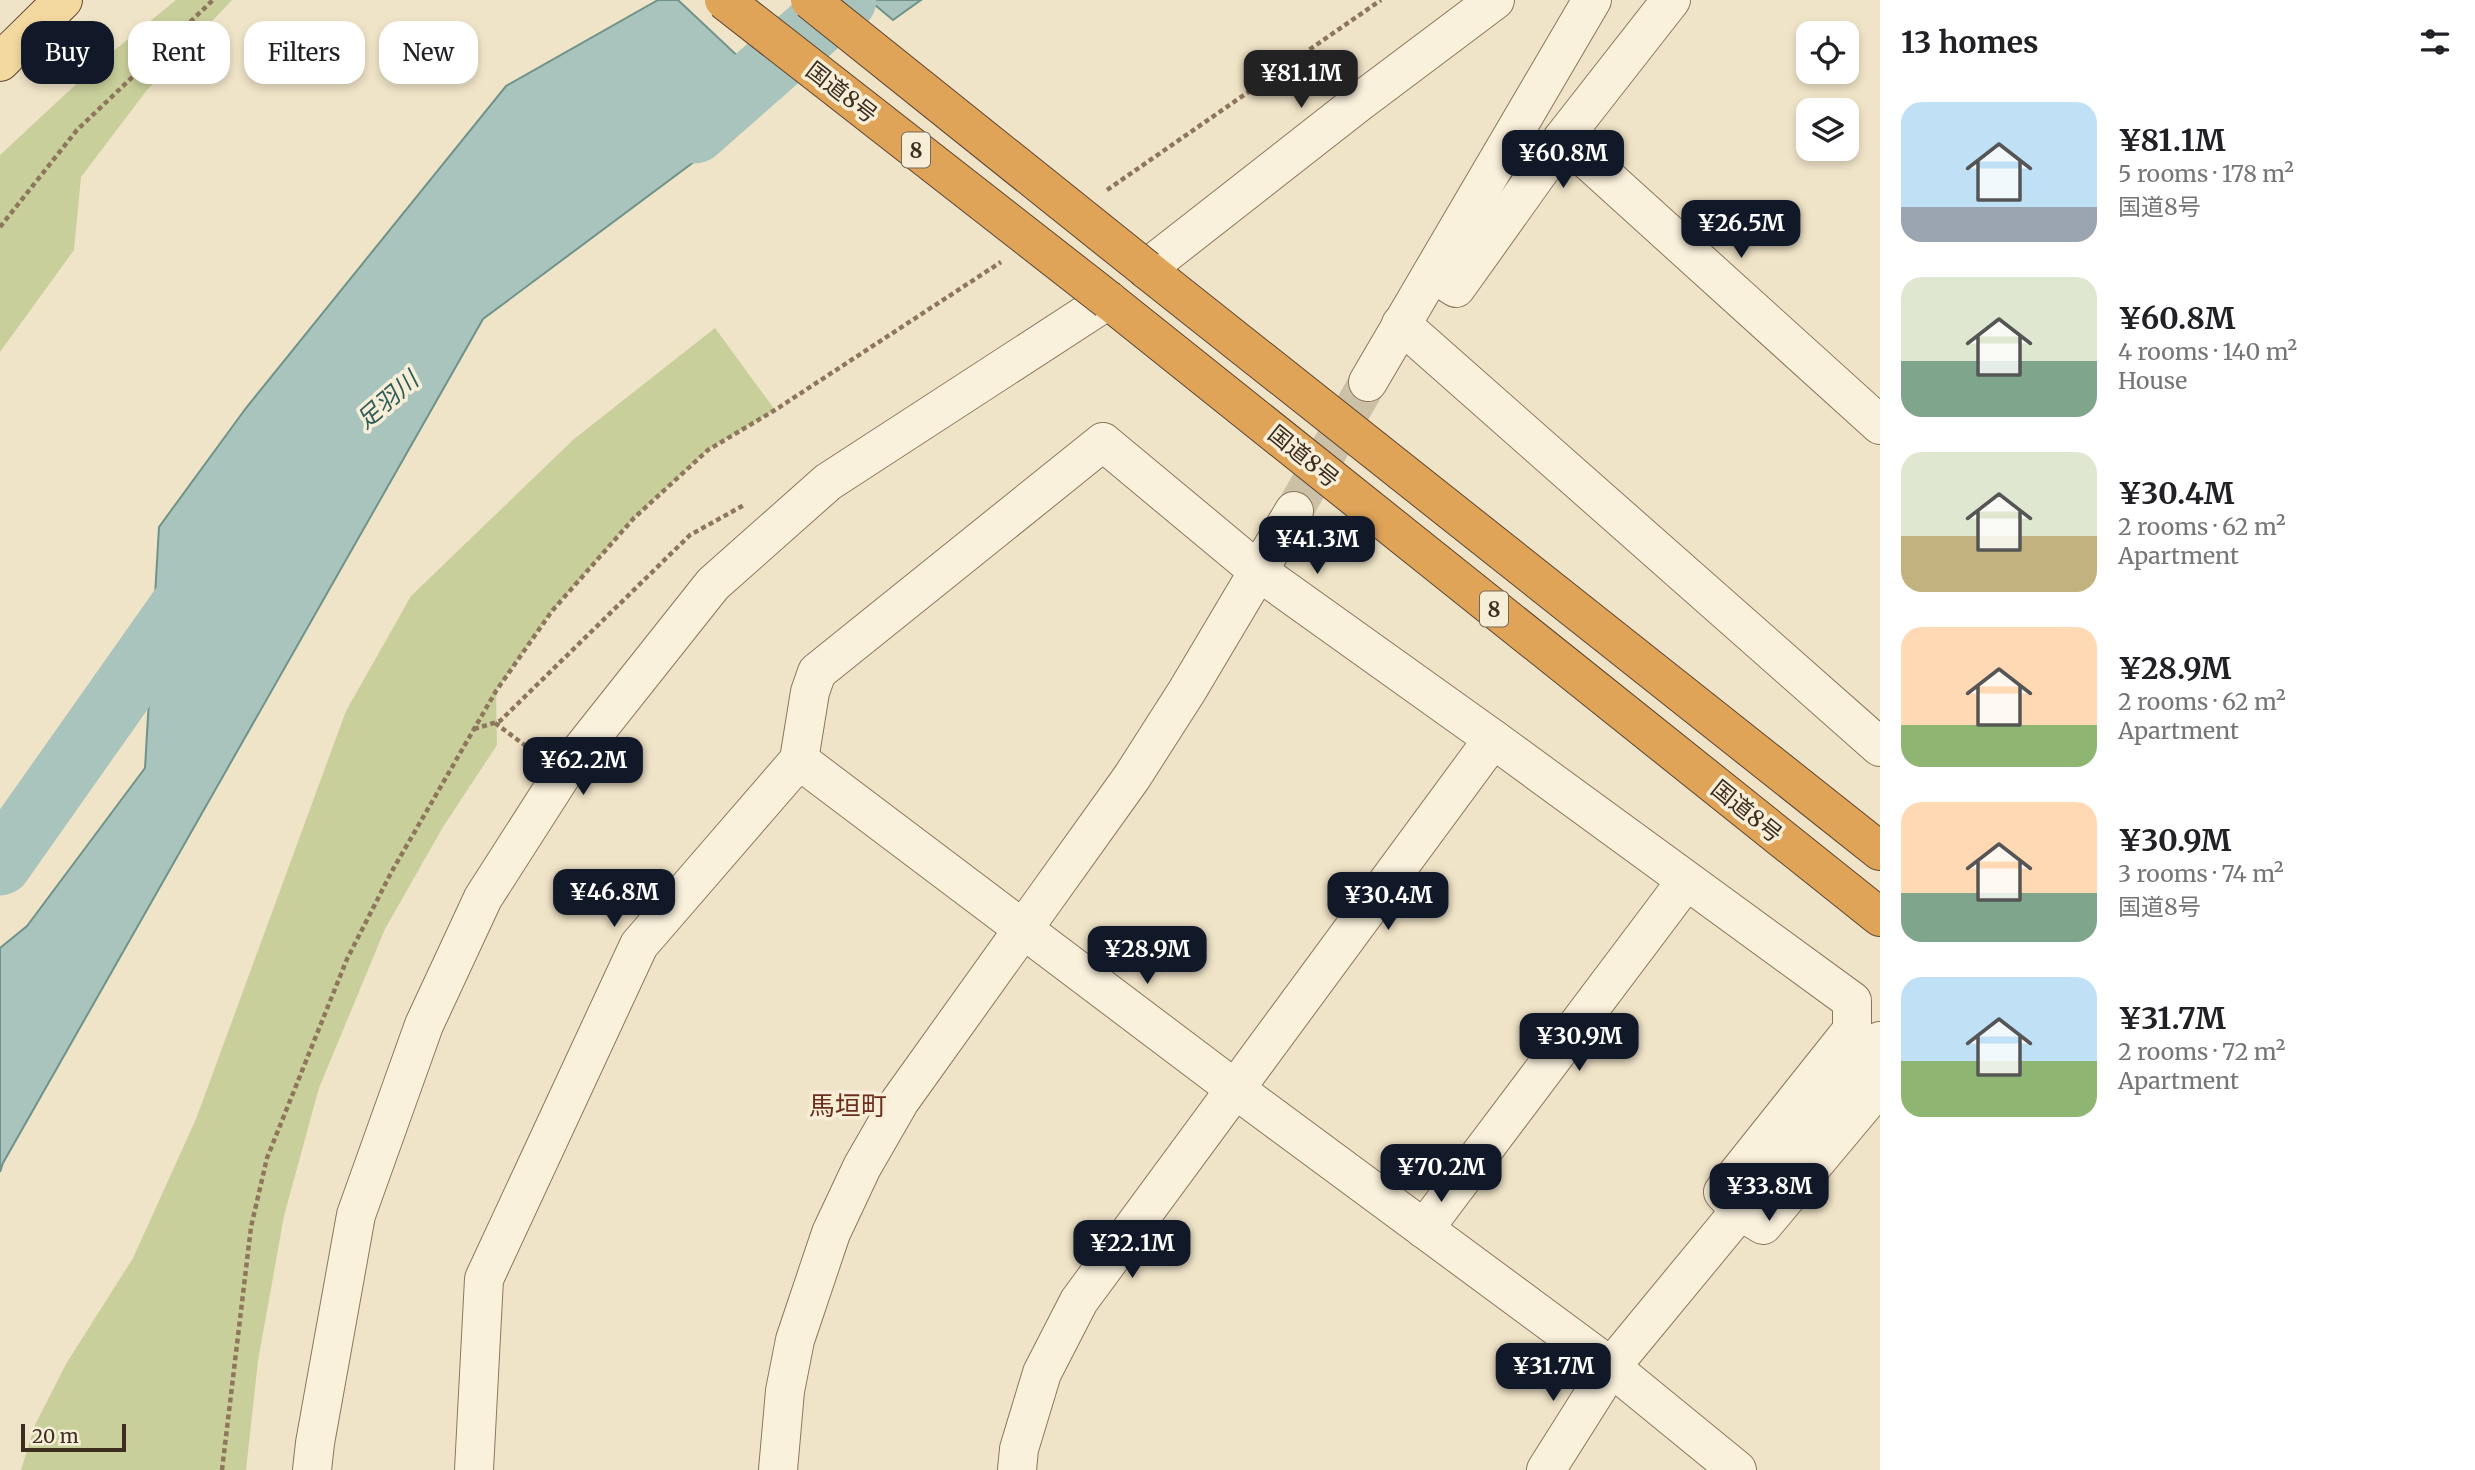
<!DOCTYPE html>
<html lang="en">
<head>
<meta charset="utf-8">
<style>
  :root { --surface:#fff; --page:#f6f6f6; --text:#202124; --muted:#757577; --accent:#111827 }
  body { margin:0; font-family:Merriweather,"Noto Sans JP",serif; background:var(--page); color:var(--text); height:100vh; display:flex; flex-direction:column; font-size:26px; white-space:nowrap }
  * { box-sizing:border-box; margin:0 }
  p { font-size:23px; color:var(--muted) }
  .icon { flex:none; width:38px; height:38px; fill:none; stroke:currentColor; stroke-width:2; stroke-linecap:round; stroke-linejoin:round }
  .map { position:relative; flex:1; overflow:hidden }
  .details { display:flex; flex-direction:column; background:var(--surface); width:595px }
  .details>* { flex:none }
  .guide { position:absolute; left:21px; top:21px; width:665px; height:63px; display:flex; gap:14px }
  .tools { position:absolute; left:1796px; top:21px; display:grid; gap:14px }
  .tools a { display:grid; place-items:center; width:63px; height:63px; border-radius:14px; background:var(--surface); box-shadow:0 4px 10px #0003; font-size:35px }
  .scale { position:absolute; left:21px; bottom:18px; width:105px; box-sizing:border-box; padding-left:7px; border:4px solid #3d2e20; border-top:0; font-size:19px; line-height:24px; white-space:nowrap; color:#3d2e20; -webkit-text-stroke:5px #f7eed8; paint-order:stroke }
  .price { position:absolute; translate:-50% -60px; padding:0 16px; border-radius:14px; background:var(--accent); color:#fff; font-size:23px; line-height:46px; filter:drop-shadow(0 2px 4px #0008) }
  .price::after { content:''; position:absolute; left:50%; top:42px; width:21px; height:16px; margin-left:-10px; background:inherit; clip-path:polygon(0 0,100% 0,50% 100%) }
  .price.selected { background:#222; color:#fff }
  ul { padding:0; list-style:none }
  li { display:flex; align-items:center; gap:21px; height:175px; padding:0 21px }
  li span { display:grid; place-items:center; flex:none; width:196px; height:140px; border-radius:21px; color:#555 }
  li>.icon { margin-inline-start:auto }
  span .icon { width:84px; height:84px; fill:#fffc; stroke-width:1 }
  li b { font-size:30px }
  h2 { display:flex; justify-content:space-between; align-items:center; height:84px; padding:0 21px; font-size:30px }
  .chip { padding:0 24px; border-radius:21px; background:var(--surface); box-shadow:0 4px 10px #0003; font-size:24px; line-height:63px }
  .chip.selected { background:var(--accent); color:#fff }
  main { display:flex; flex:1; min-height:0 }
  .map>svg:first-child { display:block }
  .green { fill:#c9cf9b }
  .water { fill:#a9c4bc; stroke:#6f938a; stroke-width:2 }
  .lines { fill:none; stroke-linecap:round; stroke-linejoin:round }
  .river { stroke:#a9c4bc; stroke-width:63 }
  .minor-tunnel { stroke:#ccc0a6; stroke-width:38; stroke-dasharray:38 19; stroke-linecap:butt }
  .minor-casing { stroke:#8d765c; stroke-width:40 }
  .major-casing { stroke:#5b4430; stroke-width:40 }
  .highway-casing { stroke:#5b4430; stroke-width:40 }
  .path { stroke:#8d765c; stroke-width:4.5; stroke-dasharray:5 3.5; stroke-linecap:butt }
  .minor { stroke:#faf1dc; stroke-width:38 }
  .major { stroke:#f3d9a0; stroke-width:38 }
  .highway { stroke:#e0a458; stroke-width:38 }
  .highway-bridge-casing { stroke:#5b4430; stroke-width:40; stroke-linecap:butt }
  .highway-bridge { stroke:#e0a458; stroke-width:38 }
  .labels { text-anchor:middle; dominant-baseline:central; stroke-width:7; stroke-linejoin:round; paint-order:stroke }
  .shield { fill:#f7eed8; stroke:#756857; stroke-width:2 }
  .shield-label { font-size:21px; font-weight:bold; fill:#3d2e20 }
  .street-label { font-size:23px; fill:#3d2e20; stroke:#f7eed8 }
  .water-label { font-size:24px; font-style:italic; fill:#2f5d5a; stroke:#f7eed8 }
  .quarter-label { font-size:26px; fill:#6b2e1e; stroke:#f7eed8 }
</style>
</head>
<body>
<main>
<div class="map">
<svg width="1880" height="1470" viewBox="0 0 1880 1470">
  <rect width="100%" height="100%" fill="#f0e4c8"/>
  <g class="green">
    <path d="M176,0H232L147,90L81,177L74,250L0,352V155L100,62Z"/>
    <path d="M715,328L775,410L708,450L634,518L552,611L496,691L497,745L443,827L385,929L319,1088L284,1216L258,1361L246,1470H21L35,1425L66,1364L133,1258L196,1119L346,711L411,596L574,439Z"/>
  </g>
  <g class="water">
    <path d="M658,0H678L781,97L483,319L3,1163L0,1172V948L27,926L145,768L159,527L246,408L506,86Z"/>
    <path d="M869,0H921L893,20Z"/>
  </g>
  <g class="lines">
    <g class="river">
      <path d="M695,132L845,0"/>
      <path d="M0,864L201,579"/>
    </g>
    <path class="minor-tunnel" d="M1294,511L1368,382"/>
    <g class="minor-casing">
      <g id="minor">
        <path d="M1563,138L1880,425"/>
        <path d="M1146,269L1358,103L1495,0"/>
        <path d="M1432,273L1456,288L1563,138L1671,0"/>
        <path d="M1401,324L1880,747"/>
        <path d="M1368,382L1592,0"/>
        <path d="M799,760L810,692L817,672L1103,442L1258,571L1493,739L1852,1001V1030L1723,1192L1740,1211L1763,1225L1880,1085"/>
        <path d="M1424,1229L1686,881"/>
        <path d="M312,1470L315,1443L356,1215L424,1025L483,898L563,773L713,584L828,482L1108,300"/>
        <path d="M474,1470L484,1279L639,945L799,760L1235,1089L1611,1367L1737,1470"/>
        <path d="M778,1470L785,1391L795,1340L831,1233L862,1167L900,1101L1132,777L1187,691L1294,511"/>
        <path d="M1017,1470L1019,1449L1042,1373L1079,1301L1493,739"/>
        <path d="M1546,1470L1611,1367L1880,1041"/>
      </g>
    </g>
    <g class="major-casing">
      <path id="major" d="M0,62L63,0"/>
    </g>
    <g class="highway-casing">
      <g id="highway">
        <path d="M1146,269L1880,851"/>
        <path d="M1108,300L1880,917"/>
      </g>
    </g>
    <g class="path">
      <path d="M1107,190L1381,0"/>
      <path d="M0,227L77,130L213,0"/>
      <path d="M495,723L534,752"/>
      <path d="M474,729L500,721L690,535L744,505"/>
      <path d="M222,1470L251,1227L267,1158L347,959L392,871L496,691L552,611L634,518L708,450L775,410L1001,262"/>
    </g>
    <use href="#minor" class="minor"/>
    <use href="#major" class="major"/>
    <use href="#highway" class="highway"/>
    <g class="highway-bridge-casing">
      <g id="highway-bridge">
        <path d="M724,0L1108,300"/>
        <path d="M810,0L1146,269"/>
      </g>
    </g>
    <use href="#highway-bridge" class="highway-bridge"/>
  </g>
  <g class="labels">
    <g class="shield">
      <rect x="902" y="132.5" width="28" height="35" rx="5"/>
      <rect x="1480" y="591.5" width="28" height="35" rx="5"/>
    </g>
    <g class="shield-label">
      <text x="916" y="150">8</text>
      <text x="1494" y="609">8</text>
    </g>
    <g class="street-label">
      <text transform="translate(842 92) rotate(38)">国道8号</text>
      <text transform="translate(1304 456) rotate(39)">国道8号</text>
      <text transform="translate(1747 811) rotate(39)">国道8号</text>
    </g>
    <g class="water-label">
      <text transform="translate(387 400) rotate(-41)">足羽川</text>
    </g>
    <g class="quarter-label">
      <text x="848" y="1105">馬垣町</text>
    </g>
  </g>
</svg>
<div class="tools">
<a><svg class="icon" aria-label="locate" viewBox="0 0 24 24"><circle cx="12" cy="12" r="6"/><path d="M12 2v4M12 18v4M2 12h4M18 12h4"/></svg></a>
<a><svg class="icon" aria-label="layers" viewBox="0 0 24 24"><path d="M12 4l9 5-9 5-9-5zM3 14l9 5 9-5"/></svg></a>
</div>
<div class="scale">20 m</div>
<b class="price selected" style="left:1301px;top:110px">¥81.1M</b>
<b class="price" style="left:1563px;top:190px">¥60.8M</b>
<b class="price" style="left:1741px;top:260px">¥26.5M</b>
<b class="price" style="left:1317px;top:576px">¥41.3M</b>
<b class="price" style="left:583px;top:797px">¥62.2M</b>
<b class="price" style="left:614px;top:929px">¥46.8M</b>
<b class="price" style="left:1388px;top:932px">¥30.4M</b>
<b class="price" style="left:1147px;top:986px">¥28.9M</b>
<b class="price" style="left:1579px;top:1073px">¥30.9M</b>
<b class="price" style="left:1441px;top:1204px">¥70.2M</b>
<b class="price" style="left:1769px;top:1223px">¥33.8M</b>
<b class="price" style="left:1132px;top:1280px">¥22.1M</b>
<b class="price" style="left:1553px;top:1403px">¥31.7M</b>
<div class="guide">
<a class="chip selected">Buy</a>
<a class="chip">Rent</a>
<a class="chip">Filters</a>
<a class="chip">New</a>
</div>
</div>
<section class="details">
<h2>13 homes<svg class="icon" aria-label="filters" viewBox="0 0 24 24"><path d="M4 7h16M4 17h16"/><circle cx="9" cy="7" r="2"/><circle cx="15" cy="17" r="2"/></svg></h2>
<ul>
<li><span style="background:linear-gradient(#bfe0f5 75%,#9aa5b1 0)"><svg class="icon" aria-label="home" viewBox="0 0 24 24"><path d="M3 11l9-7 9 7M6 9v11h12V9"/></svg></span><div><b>¥81.1M</b><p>5 rooms · 178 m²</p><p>国道8号</p></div></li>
<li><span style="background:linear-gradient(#dfe7d0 60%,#7fa58c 0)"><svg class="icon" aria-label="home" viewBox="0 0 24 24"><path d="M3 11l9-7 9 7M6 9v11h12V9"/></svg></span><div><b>¥60.8M</b><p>4 rooms · 140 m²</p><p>House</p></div></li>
<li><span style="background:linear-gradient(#dfe7d0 60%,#c2b280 0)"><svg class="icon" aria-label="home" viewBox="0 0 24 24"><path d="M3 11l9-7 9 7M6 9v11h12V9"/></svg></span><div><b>¥30.4M</b><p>2 rooms · 62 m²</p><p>Apartment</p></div></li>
<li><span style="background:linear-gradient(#ffd9b3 70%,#8fb573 0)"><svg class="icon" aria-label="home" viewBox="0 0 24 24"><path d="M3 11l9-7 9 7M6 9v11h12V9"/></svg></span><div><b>¥28.9M</b><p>2 rooms · 62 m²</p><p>Apartment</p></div></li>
<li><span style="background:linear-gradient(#ffd9b3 65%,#7fa58c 0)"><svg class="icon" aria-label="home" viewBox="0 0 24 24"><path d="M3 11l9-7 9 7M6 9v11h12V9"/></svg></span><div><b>¥30.9M</b><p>3 rooms · 74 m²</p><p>国道8号</p></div></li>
<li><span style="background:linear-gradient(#bfe0f5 60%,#8fb573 0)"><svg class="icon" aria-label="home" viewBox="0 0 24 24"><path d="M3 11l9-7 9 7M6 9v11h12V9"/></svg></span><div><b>¥31.7M</b><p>2 rooms · 72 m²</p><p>Apartment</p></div></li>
</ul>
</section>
</main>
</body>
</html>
